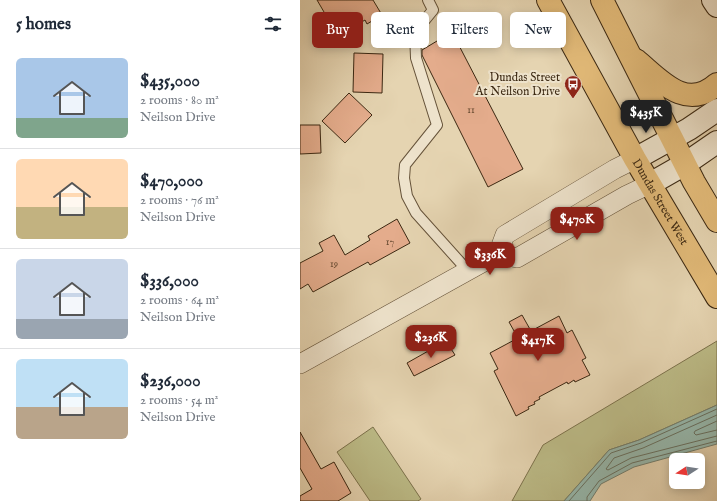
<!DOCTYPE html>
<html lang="en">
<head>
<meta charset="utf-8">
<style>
  :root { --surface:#fff; --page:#f6f6f7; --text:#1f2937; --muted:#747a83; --line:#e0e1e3; --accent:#8f2418 }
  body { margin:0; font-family:"IM FELL English",serif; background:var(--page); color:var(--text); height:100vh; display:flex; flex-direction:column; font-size:15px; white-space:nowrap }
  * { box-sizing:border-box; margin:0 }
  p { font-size:13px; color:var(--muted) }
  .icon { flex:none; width:22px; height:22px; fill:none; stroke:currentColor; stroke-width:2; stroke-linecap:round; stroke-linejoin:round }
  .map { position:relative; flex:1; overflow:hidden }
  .sheet { display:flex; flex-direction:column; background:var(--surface); width:300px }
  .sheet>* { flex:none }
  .hud { position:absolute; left:12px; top:12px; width:345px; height:36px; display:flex; gap:8px }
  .needle { width:26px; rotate:258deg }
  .fabs { position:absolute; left:369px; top:453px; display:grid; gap:8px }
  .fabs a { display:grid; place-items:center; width:36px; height:36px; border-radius:6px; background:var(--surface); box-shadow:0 2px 10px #0003; font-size:20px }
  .price { position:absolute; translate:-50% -34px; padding:0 9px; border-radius:8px; background:var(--accent); color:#fff; font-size:13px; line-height:26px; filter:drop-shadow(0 1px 2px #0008) }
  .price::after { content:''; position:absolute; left:50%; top:24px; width:12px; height:9px; margin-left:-6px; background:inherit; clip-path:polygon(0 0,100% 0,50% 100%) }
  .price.current { background:#222; color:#fff }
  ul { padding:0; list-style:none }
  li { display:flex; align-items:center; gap:12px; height:100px; padding:0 16px }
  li+li { border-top:1px solid var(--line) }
  li span { display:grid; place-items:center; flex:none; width:112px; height:80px; border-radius:6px; color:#555 }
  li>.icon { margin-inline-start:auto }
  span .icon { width:48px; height:48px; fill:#fffc; stroke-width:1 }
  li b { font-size:17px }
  h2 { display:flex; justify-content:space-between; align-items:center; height:48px; padding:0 16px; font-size:17px }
  .chip { padding:0 14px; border-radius:6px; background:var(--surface); box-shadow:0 2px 10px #0003; font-size:14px; line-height:36px }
  .chip.current { background:var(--accent); color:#fff }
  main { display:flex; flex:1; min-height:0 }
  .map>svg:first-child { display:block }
  .green { fill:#bcbb87; stroke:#7c724c }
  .water { fill:#96b8ad; stroke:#727e6f }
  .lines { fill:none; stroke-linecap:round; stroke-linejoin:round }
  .shore { stroke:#687060; stroke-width:1 }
  .building { fill:#e4ac8c; stroke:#3b2812 }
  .service-casing { stroke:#66533a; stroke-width:12 }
  .minor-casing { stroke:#66533a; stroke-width:20 }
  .secondary-casing { stroke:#3b2812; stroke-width:24 }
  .primary-casing { stroke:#3b2812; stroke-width:24 }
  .service { stroke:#eee3cc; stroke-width:10 }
  .minor { stroke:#eee3cc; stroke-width:19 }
  .secondary { stroke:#eee3cc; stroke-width:22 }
  .primary { stroke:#e2ba78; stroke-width:22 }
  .labels { text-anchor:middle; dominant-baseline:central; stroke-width:4; stroke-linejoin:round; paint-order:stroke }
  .number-label { font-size:10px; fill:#654930 }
  .poi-label { font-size:12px; fill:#3b2812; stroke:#eee3cc; text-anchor:end }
  .street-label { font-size:12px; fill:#3b2812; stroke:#eee3cc }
</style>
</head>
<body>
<main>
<section class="sheet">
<h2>5 homes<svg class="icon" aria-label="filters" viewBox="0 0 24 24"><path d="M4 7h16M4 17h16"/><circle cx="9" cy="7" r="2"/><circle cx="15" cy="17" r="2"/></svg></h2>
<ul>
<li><span style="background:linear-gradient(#a9c7e8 75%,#7fa58c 0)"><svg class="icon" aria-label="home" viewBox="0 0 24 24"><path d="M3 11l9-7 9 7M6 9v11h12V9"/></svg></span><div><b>$435,000</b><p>2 rooms · 80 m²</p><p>Neilson Drive</p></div></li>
<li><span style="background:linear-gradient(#ffd9b3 60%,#c2b280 0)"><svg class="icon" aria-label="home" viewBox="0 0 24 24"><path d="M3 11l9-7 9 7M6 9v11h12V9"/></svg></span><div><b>$470,000</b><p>2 rooms · 76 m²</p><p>Neilson Drive</p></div></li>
<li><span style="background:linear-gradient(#c9d6e8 75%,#9aa5b1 0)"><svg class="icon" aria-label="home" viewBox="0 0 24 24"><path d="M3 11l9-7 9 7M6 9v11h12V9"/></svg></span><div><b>$336,000</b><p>2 rooms · 64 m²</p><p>Neilson Drive</p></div></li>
<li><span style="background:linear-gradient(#bfe0f5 60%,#b9a48a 0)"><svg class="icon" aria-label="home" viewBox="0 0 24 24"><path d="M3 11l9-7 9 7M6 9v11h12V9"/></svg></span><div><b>$236,000</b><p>2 rooms · 54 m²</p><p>Neilson Drive</p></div></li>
</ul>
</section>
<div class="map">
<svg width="417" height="501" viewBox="0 0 417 501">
  <rect width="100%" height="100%" fill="#e5d4b1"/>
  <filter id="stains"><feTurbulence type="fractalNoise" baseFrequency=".005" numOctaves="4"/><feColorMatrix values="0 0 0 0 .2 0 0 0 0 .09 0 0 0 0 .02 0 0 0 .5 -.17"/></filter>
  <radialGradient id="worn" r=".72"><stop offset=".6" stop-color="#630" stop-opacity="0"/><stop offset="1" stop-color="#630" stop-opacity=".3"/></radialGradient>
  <g class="green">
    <path d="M417,341V405L339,440L309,450L264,501H212L243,445Z"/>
    <path d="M73,427L121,499L118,501H70L37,452Z"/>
  </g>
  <path class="water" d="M417,405V444L334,467L301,484L290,501H264L309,450L339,440Z"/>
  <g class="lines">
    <g class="shore">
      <path d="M417,415L343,448L314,458L306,469L308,470L331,458L417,436"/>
      <path d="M417,421L395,431L394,433L396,435L417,430"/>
      <path d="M269,501L311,453L341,443L417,409"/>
      <path d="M287,501V497L299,481L332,463L417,441"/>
    </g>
  </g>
  <g class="building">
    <path d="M17,0H73L82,15L67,24L65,20L38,36Z"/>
    <path d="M152,32L223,169L188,187L122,55V50Z"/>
    <path d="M54,53L83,54L82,93L53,92Z"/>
    <path d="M49,93L72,115L45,143L22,121Z"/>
    <path d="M0,125H20L21,153L0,154Z"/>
    <path d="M97,219L110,243L70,265L68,262L13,292L8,284L0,289V263L23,251L19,243L34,235L45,255L70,240L68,236Z"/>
    <path d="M222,315L231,331L259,316L267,333L272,330L286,358L282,360L290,375L275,382L274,380L268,384L267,382L239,397L240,399L234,402L235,404L228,407L229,409L216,416L194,371L198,369L190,353L218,338L209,322Z"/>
    <path d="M146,341L155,355L114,376L107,363Z"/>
    <path d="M0,432L21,469L34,462L51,493L38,501H0V496L12,489L0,468Z"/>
  </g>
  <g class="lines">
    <g class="service-casing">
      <path id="service" d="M128,0L133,10L115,32L116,58L137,125L105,165L104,178L107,196L116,213L168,271"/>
    </g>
    <g class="minor-casing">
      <g id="minor">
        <path d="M198,254L217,258L327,195L350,184"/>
        <path d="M0,364L198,254L205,235L315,169L335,159"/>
      </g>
    </g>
    <g class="secondary-casing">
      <g id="secondary">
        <path d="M413,0L417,6"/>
        <path d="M335,159L389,129L417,110"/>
        <path d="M350,184L385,164L417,142"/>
      </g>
    </g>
    <g class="primary-casing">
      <g id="primary">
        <path id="s1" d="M248,0L335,159L417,297"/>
        <path d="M302,0L394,182L417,221"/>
        <path d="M336,60C360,80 386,112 417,84"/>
      </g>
    </g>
    <use href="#service" class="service"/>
    <use href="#minor" class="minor"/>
    <use href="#secondary" class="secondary"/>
    <use href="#primary" class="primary"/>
  </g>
  <defs>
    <g id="bus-pin" transform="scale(0.9)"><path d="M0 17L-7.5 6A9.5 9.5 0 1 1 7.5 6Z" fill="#8f2418" stroke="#eee3cc"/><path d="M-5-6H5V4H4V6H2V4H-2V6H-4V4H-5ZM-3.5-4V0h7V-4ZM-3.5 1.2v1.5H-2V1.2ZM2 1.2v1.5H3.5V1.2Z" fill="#fff"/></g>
  </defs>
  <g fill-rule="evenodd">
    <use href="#bus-pin" x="273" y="84"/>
  </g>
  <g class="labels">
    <g class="number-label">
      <text x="171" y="110">11</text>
      <text x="90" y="242">17</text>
      <text x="34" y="264">19</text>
    </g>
    <g class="poi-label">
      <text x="260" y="77">Dundas Street<tspan x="260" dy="14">At Neilson Drive</tspan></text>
    </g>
    <g class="street-label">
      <text stroke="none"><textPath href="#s1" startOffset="231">Dundas Street West</textPath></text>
    </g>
  </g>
  <rect width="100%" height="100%" filter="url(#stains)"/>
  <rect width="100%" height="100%" fill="url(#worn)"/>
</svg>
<div class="fabs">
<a><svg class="needle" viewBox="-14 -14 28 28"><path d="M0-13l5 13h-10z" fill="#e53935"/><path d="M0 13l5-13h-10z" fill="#747a83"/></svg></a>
</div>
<b class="price current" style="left:346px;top:134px">$435K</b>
<b class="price" style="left:277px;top:241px">$470K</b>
<b class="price" style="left:190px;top:276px">$336K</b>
<b class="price" style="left:131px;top:359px">$236K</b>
<b class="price" style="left:238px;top:362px">$417K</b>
<div class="hud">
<a class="chip current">Buy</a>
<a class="chip">Rent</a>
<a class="chip">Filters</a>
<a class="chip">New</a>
</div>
</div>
</main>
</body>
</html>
